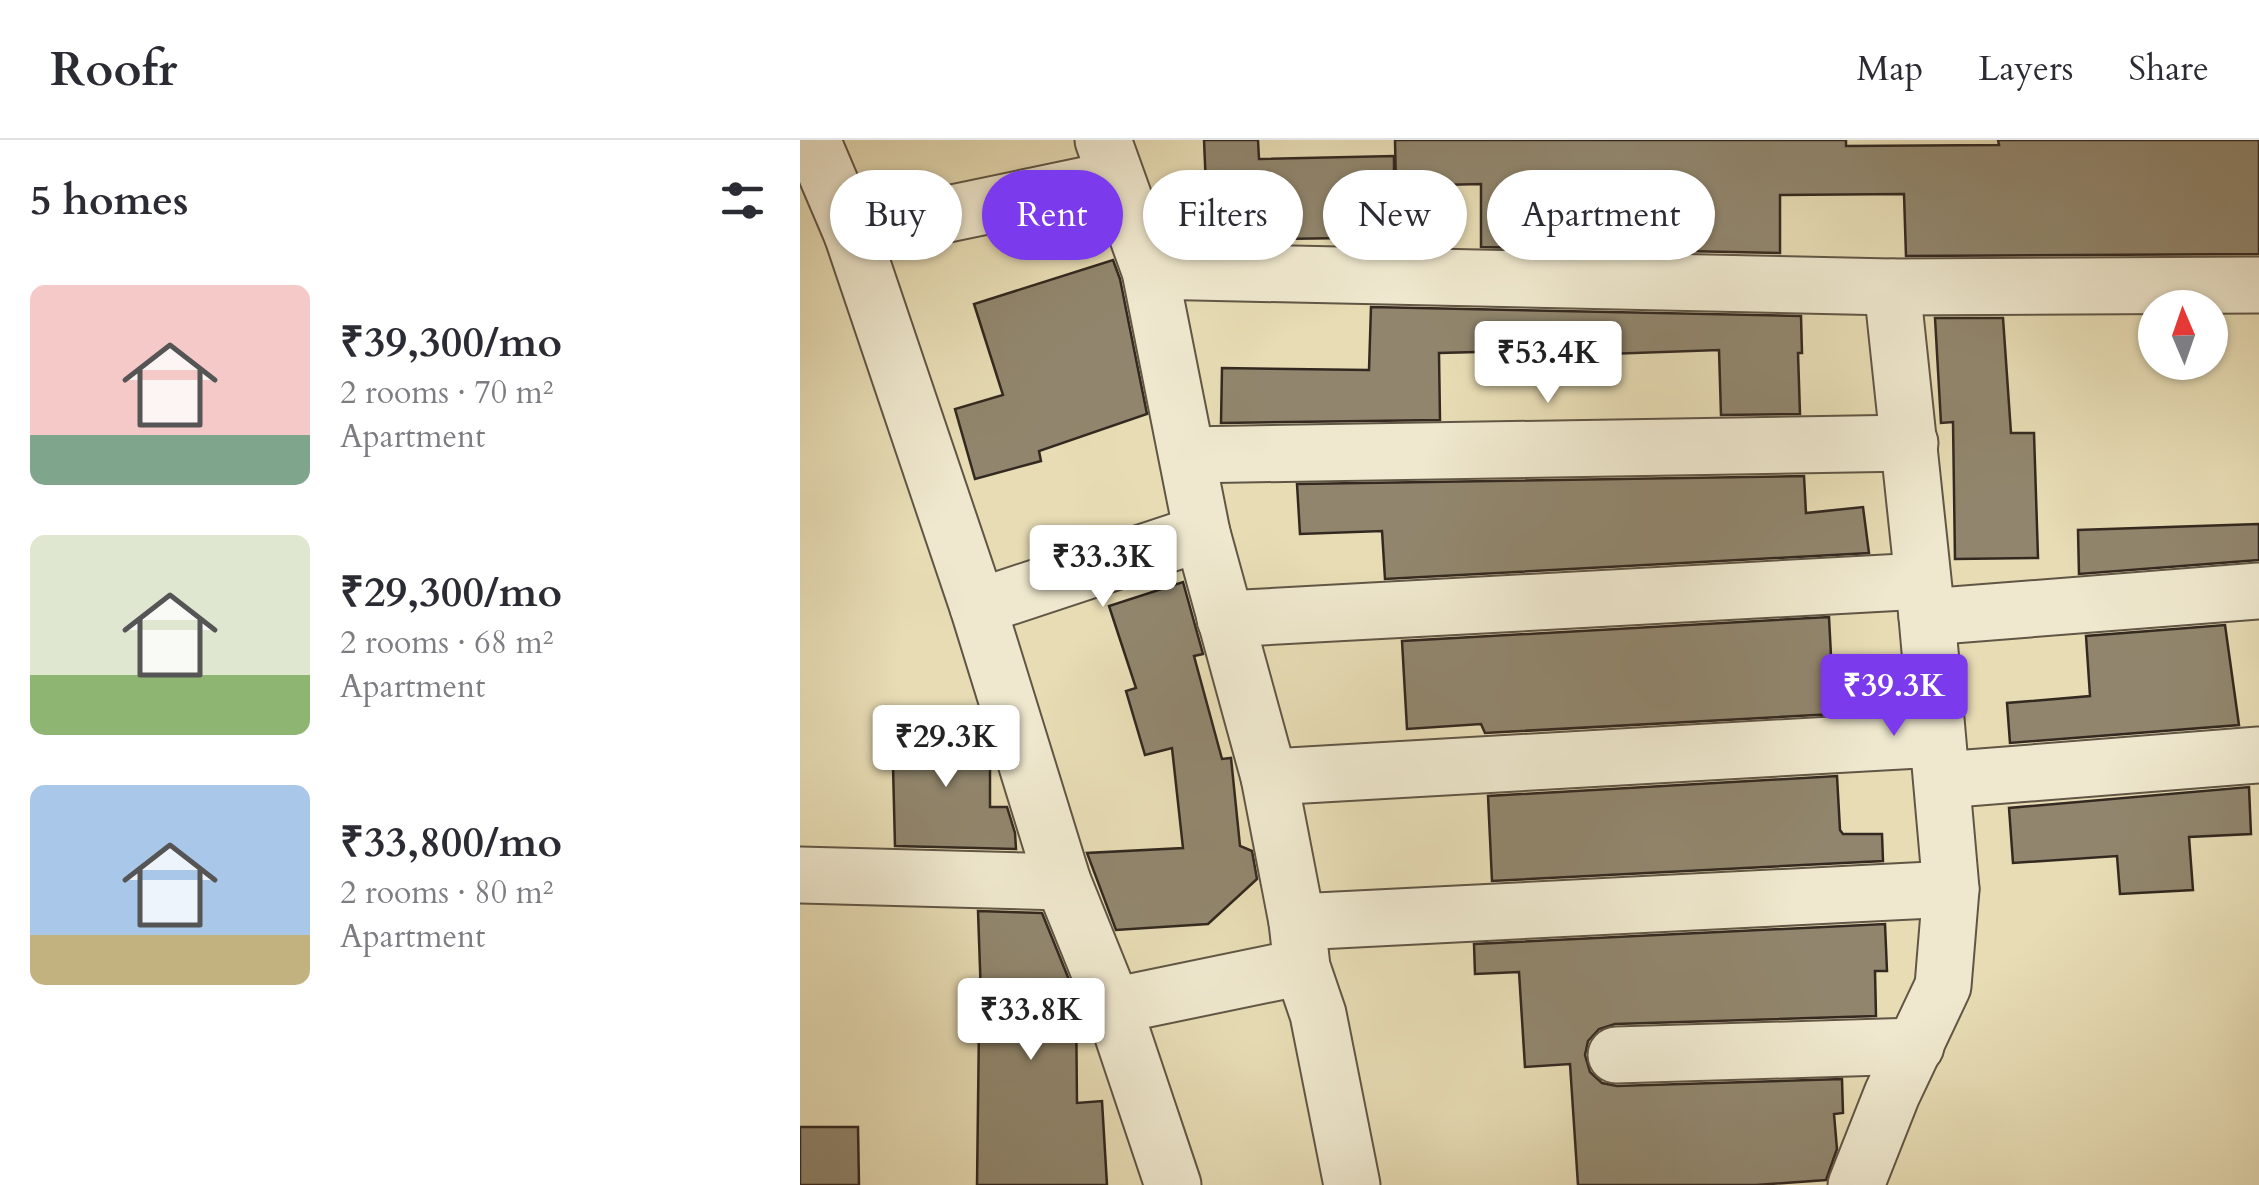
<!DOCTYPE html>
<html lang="en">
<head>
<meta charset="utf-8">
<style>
  :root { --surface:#fff; --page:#f2f2f3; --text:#2b2b33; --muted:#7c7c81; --line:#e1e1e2; --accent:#7c3aed }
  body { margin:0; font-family:Cardo,serif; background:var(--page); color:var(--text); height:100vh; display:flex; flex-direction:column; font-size:38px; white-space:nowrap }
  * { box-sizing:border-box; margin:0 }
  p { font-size:32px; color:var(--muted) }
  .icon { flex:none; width:55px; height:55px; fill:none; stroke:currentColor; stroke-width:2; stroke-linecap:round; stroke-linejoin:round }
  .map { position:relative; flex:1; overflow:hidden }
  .drawer { display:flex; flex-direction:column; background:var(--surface); width:800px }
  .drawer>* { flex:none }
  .top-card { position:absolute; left:30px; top:30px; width:950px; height:90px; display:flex; gap:20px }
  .needle { width:65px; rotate:358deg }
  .buttons { position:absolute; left:1338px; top:150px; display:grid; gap:20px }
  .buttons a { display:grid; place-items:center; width:90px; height:90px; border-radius:50%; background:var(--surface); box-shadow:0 2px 8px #0004; font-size:50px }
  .price { position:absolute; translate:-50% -85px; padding:0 22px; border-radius:10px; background:#fff; color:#222; font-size:32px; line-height:65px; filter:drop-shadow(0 2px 5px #0008) }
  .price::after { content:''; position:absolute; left:50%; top:60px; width:30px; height:22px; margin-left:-15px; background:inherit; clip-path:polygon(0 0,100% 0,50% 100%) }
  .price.selected { background:var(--accent); color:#fff }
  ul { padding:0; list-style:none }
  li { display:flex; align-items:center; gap:30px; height:250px; padding:0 30px }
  li span { display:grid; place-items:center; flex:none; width:280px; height:200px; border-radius:15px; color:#555 }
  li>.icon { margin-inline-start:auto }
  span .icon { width:120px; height:120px; fill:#fffc; stroke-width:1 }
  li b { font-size:42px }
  h2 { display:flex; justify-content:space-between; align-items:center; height:120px; padding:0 30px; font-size:42px }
  .tag { padding:0 35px; border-radius:45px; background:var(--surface); box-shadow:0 2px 8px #0004; font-size:35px; line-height:90px }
  .tag.selected { background:var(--accent); color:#fff }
  header { display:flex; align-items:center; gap:60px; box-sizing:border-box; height:140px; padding:0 50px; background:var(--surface); border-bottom:2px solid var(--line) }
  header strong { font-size:48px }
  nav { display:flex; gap:55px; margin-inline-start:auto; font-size:35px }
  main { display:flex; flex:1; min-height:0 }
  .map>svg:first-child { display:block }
  .building { fill:#91866d; stroke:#342920; stroke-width:2.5 }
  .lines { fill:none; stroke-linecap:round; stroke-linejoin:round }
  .minor-casing { stroke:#615645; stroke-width:59 }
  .minor { stroke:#efe8ce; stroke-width:55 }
</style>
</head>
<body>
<header>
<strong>Roofr</strong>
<nav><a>Map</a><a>Layers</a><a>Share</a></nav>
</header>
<main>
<section class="drawer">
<h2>5 homes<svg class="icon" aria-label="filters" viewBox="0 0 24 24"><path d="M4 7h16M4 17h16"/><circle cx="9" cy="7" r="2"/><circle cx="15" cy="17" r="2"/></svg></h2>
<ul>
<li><span style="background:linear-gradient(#f6c9c9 75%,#7fa58c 0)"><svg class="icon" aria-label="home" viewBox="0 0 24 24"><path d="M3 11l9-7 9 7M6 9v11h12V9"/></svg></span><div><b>₹39,300/mo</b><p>2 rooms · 70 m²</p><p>Apartment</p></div></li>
<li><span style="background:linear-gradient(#dfe7d0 70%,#8fb573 0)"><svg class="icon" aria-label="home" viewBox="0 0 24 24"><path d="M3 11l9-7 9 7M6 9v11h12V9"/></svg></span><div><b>₹29,300/mo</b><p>2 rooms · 68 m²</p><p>Apartment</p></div></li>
<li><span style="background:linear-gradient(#a9c7e8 75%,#c2b280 0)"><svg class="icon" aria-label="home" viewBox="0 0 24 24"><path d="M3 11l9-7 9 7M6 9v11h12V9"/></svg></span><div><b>₹33,800/mo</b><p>2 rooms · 80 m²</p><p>Apartment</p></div></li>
</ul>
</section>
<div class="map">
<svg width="1459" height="1045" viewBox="0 0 1459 1045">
  <rect width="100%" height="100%" fill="#e7dcb4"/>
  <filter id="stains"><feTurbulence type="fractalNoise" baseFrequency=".002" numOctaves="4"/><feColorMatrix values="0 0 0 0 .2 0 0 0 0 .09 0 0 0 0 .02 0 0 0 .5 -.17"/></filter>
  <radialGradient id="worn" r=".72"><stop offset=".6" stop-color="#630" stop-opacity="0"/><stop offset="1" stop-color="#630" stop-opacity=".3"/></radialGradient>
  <g class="building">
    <path d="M404,0H458L459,19L594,16V105L551,104V98L475,99V92L408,94Z"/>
    <path d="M595,0H1046V6L1199,5L1198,0H1459V114L1106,116L1104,54L980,55V113L681,107V44L596,46Z"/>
    <path d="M313,120L320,139L347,274L239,311L241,321L175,339L155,269L203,255L174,164Z"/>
    <path d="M571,167L1001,176L1002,213H998L1000,274L921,275L919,210L751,216V210L639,213L640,280L421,283L422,228L569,230Z"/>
    <path d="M1135,178H1203L1211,293H1234L1238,418L1155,419L1153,282L1141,283Z"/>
    <path d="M1004,336L1006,373L1063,367L1069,413L585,439L582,391L500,394L497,344Z"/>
    <path d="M1459,384V420L1279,434L1278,390Z"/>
    <path d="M383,442L403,514L394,516L422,619L431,618L440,706L452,711L457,739L408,784L316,790L287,713L383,708L372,608L345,615L326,551L336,548L309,466Z"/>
    <path d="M1029,477L1034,574L685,593L681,584L607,589L602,501Z"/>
    <path d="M1425,485L1439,585L1210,603L1207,563L1290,556L1286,496Z"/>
    <path d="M182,585L190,611V667H207L215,693L216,709L95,706L92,586Z"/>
    <path d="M1037,636L1040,690L1043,694H1082L1083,721L692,741L688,656Z"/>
    <path d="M1449,647L1451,694L1389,697L1393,750L1320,754L1317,716L1213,723L1209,668Z"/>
    <path d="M178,771L242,773L276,857L277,963L302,961L307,1045H177L179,885H182Z"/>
    <path d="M1085,784L1087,831H1075L1076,876L815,884L799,889L788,901L785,915L790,932L802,943L817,946L1042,939L1043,973L1034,974L1037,1009L1026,1040L956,1045H778L770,924L725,927L719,832L675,834L674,804Z"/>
    <path d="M0,987H58L59,1045H0Z"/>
  </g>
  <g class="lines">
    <g class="minor-casing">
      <g id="minor">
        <path d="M12,0L52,94L178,467L263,742L313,866L373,1045"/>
        <path d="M303,0L350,131L402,393L469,637L497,782L1151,749"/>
        <path d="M52,94L315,39"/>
        <path d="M350,131L1092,147L1459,145"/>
        <path d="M387,315L1110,303"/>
        <path d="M178,467L402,393"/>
        <path d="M1127,477L1459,451"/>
        <path d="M425,479L1122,441"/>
        <path d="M469,637L1136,599"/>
        <path d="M1142,640L1459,615"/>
        <path d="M0,735L263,742"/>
        <path d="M497,782L502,827L518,874L552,1045"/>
        <path d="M313,866L502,827"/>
        <path d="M816,915L1116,906"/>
        <path d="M1056,1045L1092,954L1143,846L1151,749L1127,477L1092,147"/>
      </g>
    </g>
    <use href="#minor" class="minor"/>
  </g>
  <rect width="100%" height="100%" filter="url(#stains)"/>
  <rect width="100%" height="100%" fill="url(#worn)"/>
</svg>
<div class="buttons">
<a><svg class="needle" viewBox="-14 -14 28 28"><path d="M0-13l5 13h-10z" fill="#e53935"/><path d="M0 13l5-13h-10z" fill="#7c7c81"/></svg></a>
</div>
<b class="price" style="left:748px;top:266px">₹53.4K</b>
<b class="price" style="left:303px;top:470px">₹33.3K</b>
<b class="price selected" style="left:1094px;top:599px">₹39.3K</b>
<b class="price" style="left:146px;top:650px">₹29.3K</b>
<b class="price" style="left:231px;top:923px">₹33.8K</b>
<div class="top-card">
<a class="tag">Buy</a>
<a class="tag selected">Rent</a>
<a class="tag">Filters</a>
<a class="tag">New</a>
<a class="tag">Apartment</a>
</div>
</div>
</main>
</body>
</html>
